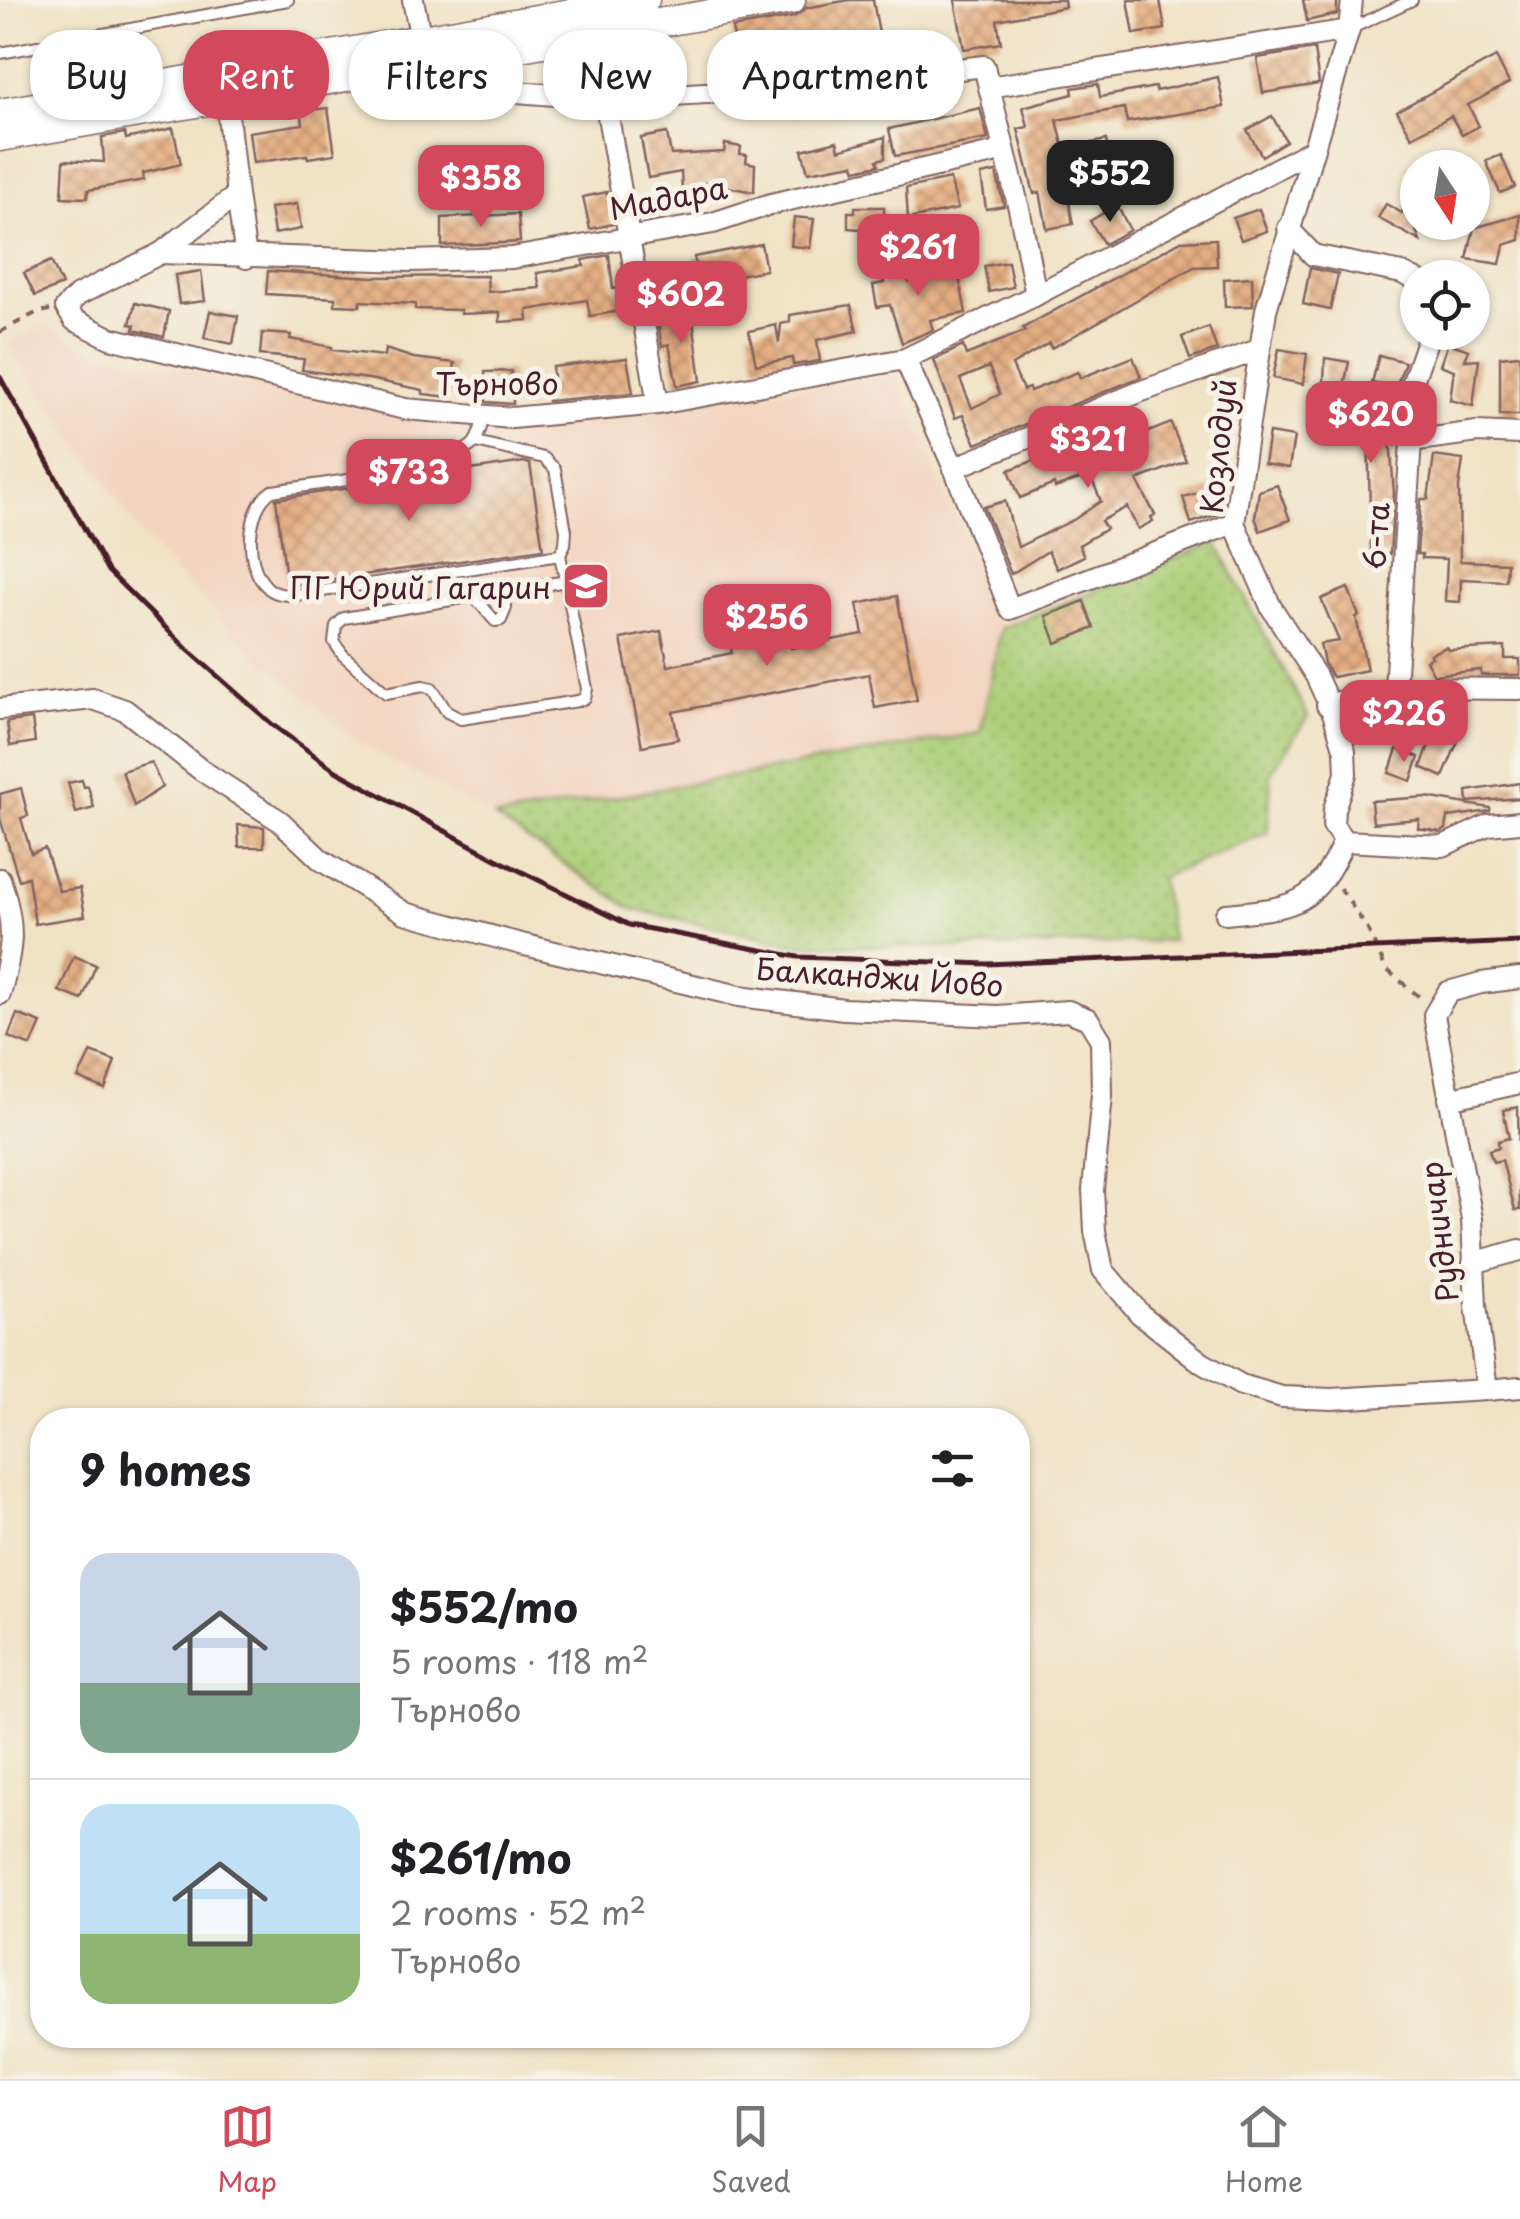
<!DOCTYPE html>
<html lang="en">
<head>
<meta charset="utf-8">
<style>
  :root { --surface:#fff; --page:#f2f2f2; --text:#202124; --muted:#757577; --line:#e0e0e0; --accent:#d1495b }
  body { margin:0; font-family:"Playpen Sans",sans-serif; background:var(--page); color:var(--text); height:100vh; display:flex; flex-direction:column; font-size:38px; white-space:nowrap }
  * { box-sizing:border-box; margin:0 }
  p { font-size:32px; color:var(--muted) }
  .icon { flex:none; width:55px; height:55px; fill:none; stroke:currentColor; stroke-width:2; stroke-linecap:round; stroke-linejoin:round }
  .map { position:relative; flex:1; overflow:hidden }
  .panel { position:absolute; left:30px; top:1408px; width:1000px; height:640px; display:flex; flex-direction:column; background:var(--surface); border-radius:40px; box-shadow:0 2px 8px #0004 }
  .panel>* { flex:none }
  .hud { position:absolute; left:30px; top:30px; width:1000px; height:90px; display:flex; gap:20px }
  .needle { width:65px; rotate:168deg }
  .fabs { position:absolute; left:1400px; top:150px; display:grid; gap:20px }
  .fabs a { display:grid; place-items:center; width:90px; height:90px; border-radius:50%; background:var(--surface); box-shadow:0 2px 8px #0004; font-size:50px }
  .price { position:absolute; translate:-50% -85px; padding:0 22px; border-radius:20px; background:var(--accent); color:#fff; font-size:32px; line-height:65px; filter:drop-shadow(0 2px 5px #0008) }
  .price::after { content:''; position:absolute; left:50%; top:60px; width:30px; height:22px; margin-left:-15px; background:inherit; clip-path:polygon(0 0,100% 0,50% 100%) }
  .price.active { background:#222; color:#fff }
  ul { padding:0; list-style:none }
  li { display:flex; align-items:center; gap:30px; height:250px; padding:0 50px }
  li+li { border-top:2px solid var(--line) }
  li span { display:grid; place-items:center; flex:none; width:280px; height:200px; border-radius:30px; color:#555 }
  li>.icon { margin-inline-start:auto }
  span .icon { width:120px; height:120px; fill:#fffc; stroke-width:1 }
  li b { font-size:42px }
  h2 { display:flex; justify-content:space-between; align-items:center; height:120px; padding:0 50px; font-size:42px }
  .chip { padding:0 35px; border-radius:40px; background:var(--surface); box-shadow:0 2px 8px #0004; font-size:35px; line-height:90px }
  .chip.active { background:var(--accent); color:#fff }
  .dock { display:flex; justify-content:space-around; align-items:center; height:140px; border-top:2px solid var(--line); background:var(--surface); font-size:28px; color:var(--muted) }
  .dock a { display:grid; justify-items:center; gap:5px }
  .dock .active { color:var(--accent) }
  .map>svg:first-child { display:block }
  .built { fill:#f3d4bf }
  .green { fill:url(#green-dots); stroke:#7a7651; stroke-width:2.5 }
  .building { fill:url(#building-cross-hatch); fill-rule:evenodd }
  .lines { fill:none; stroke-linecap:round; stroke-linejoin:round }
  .lane-casing { stroke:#846361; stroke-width:14 }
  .street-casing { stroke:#846361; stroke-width:24 }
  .secondary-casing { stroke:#846361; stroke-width:31 }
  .path { stroke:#846361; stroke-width:4; stroke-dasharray:8 8; stroke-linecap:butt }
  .lane { stroke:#fff; stroke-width:10 }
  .street { stroke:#fff; stroke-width:20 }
  .secondary { stroke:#fff; stroke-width:28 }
  .rail { stroke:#4a1f2b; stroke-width:5 }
  .labels { text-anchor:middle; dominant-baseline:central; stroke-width:10; stroke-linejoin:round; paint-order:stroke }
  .street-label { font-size:30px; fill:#4a1f2b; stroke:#f7f3e8 }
  .poi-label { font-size:30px; fill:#4a1f2b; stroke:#f7f3e8; text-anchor:end }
</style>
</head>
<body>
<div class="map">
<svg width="1520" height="2079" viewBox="0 0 1520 2079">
  <defs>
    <pattern id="green-dots" width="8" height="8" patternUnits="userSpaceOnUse" patternTransform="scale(2.5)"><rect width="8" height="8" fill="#aace77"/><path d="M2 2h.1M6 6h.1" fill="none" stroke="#94b067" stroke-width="1.8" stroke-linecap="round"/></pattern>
    <pattern id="building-cross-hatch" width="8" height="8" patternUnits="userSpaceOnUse" patternTransform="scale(2.5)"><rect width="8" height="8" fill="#e5af83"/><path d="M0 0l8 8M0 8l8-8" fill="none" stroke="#bc8e6b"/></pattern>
  </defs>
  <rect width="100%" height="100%" fill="#f7f3e8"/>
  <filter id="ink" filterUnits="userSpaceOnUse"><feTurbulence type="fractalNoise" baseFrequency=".01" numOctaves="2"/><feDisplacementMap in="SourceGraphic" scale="20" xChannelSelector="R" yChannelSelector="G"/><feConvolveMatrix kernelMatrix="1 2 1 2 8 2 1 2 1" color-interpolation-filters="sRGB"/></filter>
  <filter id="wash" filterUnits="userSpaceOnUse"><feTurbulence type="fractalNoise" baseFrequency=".0048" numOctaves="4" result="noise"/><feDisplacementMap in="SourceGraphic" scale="40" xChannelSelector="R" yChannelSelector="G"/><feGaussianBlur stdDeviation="2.25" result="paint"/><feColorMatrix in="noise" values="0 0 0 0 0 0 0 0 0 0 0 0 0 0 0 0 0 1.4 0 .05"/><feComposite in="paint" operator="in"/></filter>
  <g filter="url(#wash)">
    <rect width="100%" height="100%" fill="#f0e2c4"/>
    <path class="built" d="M45,325L91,350L474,429L896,375L1001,628L981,733L495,818L357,741L249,649L149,544L7,343Z"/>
    <path class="green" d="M1216,542L1308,716L1271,773L1268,833L1160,878L1172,941L958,948L793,944L632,909L495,818L980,733L1001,628Z"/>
    <g id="blocks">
      <g class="building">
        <path d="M849,0H873L884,62L845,69L841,45L739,64L732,28L794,17L806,8Z"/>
        <path d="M955,0H1064L1065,7L997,20L1001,43L964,49Z"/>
        <path d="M1128,0H1160L1165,29L1134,34Z"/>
        <path d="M1303,0H1337V14L1307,21Z"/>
        <path d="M1314,49L1319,84L1263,93L1257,58Z"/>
        <path d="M1496,57L1509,83L1468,105L1479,126L1462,135L1451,116L1412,137L1397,111Z"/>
        <path d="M1218,77L1224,107L1127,122L1124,108L1057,120L1064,149L1106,140L1109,154L1068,162L1073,184L1066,186L1073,224L1047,229L1040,192L1034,194L1018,129L1028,127L1023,107L1073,94L1072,88L1098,84L1100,97L1155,87L1156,91Z"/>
        <path d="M328,108L335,154L308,158L307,155L253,163L249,132L303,124L301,111Z"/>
        <path d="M980,108L988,139L895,156L889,129Z"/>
        <path d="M1272,116L1286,141L1262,156L1247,130Z"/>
        <path d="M173,128L181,164L143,173L144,180L88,190L87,198L62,197L64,160L104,162L102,137L125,133L126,139Z"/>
        <path d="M667,133L671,155L724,152L725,144L741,147L740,154L747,155L746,162L755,164L754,192L706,183L707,189L682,190L681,172L648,178L641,138Z"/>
        <path d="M885,137V158L877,160L879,165L856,170L854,164L808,172L802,150L837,141L839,150Z"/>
        <path d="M1501,155L1515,187L1500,193L1486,161Z"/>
        <path d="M996,172L1004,206L986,209L981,175Z"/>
        <path d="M950,179L958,209L908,219L906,188Z"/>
        <path d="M1418,186L1415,228L1420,241L1378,218L1386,204L1402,213Z"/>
        <path d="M607,192L613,224L590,229L583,197Z"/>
        <path d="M297,204L301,229L274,234L270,208Z"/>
        <path d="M1117,205L1130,230L1104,244L1090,221Z"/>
        <path d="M855,207H884V231L848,228V212H855Z"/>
        <path d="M1259,209L1267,231L1241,240L1233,218Z"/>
        <path d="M518,214L520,242L442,246V218Z"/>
        <path d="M1520,215V240L1504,245L1500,264L1467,259L1474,228Z"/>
        <path d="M794,217L814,219L810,248L791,246Z"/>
        <path d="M1216,239L1217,266L1194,267L1065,341L1051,348L1049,343L1012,365L1023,390L1029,388L1030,391L1078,372L1080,378L1133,357L1141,377L976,444L963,415L955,418L934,360L963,346L966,355L1025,331L1023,328L1181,241ZM989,367L1000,394L972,408L960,379Z"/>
        <path d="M761,244L766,270L700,282L694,257Z"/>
        <path d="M609,255L613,289L617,288L621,311L590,316L587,300L527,310L528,320L500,322V312L461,314V310L415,309V304L360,301V306L335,305V298L266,294L268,271L374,277L487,276L488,292L540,288L537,273L584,266L583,260Z"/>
        <path d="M905,258L909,282L958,272L966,313L930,320L933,330L902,343L890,305L877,307L873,285L884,283L880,262Z"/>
        <path d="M51,261L62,285L35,296L24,273Z"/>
        <path d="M1008,262L1013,287L989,292L984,266Z"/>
        <path d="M1310,268L1338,274L1330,310L1303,304Z"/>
        <path d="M201,271L205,301L179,304L175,275Z"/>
        <path d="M1252,277L1253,306L1225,307L1224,279Z"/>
        <path d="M135,303L169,311L164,337L134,330L135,325L130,324Z"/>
        <path d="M851,305L857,331L817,340L820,361L793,365L792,358L756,365L749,331L776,325L779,343L781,324L790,322V315Z"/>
        <path d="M210,311L238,316L233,344L204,338Z"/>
        <path d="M692,312L701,381L677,386L669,344L662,346L657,318Z"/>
        <path d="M1209,327L1217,350L1190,359L1182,337Z"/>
        <path d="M262,333L291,335L290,339L332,347V350L384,356L385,349L414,358L455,363L450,397L423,394V390L369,379L302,370L304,359L260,355Z"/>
        <path d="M1448,343L1469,350L1465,360L1479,359L1473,406L1450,400L1454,370L1440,365Z"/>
        <path d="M1279,349L1307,354L1303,384L1273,378Z"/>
        <path d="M1379,355L1405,362L1396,388L1372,383Z"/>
        <path d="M1520,355V415H1500V357Z"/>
        <path d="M627,358L633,393L548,401L546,385L554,384L552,367Z"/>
        <path d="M1325,358L1349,362L1344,386L1324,382Z"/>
        <path d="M511,371L512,386L524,387V395L513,396V404L486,402L485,372Z"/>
        <path d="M1335,399H1349L1348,414L1395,412L1396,425L1389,426L1394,493L1390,554H1371L1368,429L1310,425V415L1334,411Z"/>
        <path d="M1127,422L1133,438L1171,423L1186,461L1137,480L1155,515L1151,517L1153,521L1138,529L1127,507L1101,521L1106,529L1079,545L1084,556L1057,569L1048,551L1011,574L984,507L1005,501L1018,547L1075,519L1101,501L1090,475L1055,488L1054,484L1020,498L1009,470L1067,448L1072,459L1109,443L1105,431Z"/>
        <path d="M1269,433L1294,437L1289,468L1264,464Z"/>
        <path d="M1434,456L1463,460L1459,487L1460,561L1507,563L1506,581L1461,579L1460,602L1445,601L1447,559L1422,558V554H1417L1421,499H1428Z"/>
        <path d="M524,462L530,464L543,549L287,586L276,499Z"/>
        <path d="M1277,485L1290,520L1260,531L1255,517L1259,491Z"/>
        <path d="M1218,487L1223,505L1222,513L1191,523L1183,497Z"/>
        <path d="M1348,588L1359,616L1356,617L1367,670L1332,677L1324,663L1320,644L1339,641L1321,599Z"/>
        <path d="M897,596L917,700L875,708L869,674L673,712L678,739L642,746L621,639L661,631L668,666L732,653L729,639L787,628L791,648L863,634L857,604Z"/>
        <path d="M1084,601L1094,628L1056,643L1046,616Z"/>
        <path d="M1446,647L1449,650L1505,647V659H1520V675H1481V670L1434,675L1426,660L1432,657L1430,654Z"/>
        <path d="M32,719L35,742L10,746L7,722Z"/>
        <path d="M1436,725L1461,734L1443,777L1421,767Z"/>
        <path d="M1397,749L1419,757L1411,781L1389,773Z"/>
        <path d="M151,762L162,787L134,806L122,771Z"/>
        <path d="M82,780L84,787L88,786L94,808L76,813L68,783Z"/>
        <path d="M1520,783V798L1468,802L1467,791Z"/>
        <path d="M21,788L28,816L21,818L31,853L45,848L59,891L80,888L85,916L35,924L28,877L19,880L0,818V794Z"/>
        <path d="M1426,797L1490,808V811L1448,817L1446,829L1441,832L1418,828L1419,819L1373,823L1371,801Z"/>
        <path d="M238,825L264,827V847H239Z"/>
        <path d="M74,956L96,965L82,1000L59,991Z"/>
        <path d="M17,1014L41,1023L31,1046L8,1037Z"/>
        <path d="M91,1052L115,1061L105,1089L78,1078Z"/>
        <path d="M1518,1107L1520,1210H1515L1502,1160L1493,1162L1489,1150L1499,1147L1498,1141L1509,1138L1503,1110Z"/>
      </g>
    </g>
  </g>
  <g filter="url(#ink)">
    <use href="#blocks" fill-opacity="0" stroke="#846361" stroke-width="2.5"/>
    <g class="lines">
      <g class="lane-casing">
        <g id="lane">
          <path d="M1350,29L1412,0"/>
          <path d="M0,53L288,0"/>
          <path d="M476,442L544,458L555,469L566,531L565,544L560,555L296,595C285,595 274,595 266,586C244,564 246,508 272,491C316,484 442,471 472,445C479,439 481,426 484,417"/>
          <path d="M560,555L587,689L585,698L578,701L461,719L447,712L432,688L423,686L386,693L343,655L334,642L336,626L344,618L469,597L476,599L495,621L501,620L506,608L503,592L566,581"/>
        </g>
      </g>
      <g class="street-casing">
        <g id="street">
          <path d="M413,0L421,39"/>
          <path d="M1352,0L1349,30L1266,310L1234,523L1271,607L1316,676L1333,713L1345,751L1346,774L1334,809L1333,825L1344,841L1443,846L1488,825L1520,822"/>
          <path d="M443,60L450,79L465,88L605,99"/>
          <path d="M989,87L1020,213L1036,295"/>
          <path d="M226,98L237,195L161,253L78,295L66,307L74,320L110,338L405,409L512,418L658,404L905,359L1036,295L1312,150"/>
          <path d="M237,195L246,258"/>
          <path d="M1288,228L1313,255L1402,273L1418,281"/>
          <path d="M161,253L411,261L512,258L713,223L771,204L1002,151"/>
          <path d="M905,359L954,468L1010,609L1234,523"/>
          <path d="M658,404L605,99L823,86L984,66L989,87L1349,30"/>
          <path d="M1411,441L1477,432L1520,434"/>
          <path d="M954,468L1142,391L1258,350"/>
          <path d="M1395,688L1411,441L1408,396L1430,332"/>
          <path d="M1327,705L1395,688L1520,689"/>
          <path d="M0,709L93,699L125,710L201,770L280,821L321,860L405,913L521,944L739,996L844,1009L998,1016L1068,1011L1088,1019L1101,1040L1102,1095L1093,1190L1095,1231L1103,1270L1140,1314L1202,1363L1241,1385L1282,1397L1332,1399L1487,1390"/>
          <path d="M0,879C16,927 13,947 0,994"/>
          <path d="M1226,914C1294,907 1314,908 1344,841"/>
          <path d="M1520,978L1481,983L1448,992L1434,1015L1472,1219L1476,1306L1487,1390L1520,1387"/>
          <path d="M1449,1099L1520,1083"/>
          <path d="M1473,1263L1520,1250"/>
        </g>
      </g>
      <g class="secondary-casing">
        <g id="secondary">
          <path d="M0,113L645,0"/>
          <path d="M0,137L791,0"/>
        </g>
      </g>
      <g class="path">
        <path d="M0,332L36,313L50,310"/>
        <path d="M1340,888L1367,928L1386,969L1422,999"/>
      </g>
      <use href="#lane" class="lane"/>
      <use href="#street" class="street"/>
      <use href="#secondary" class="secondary"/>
      <path class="rail" d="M0,377L108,571L186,648L274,726L336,771L496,859L629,925L798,957L987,964L1520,942"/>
    </g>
  </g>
  <defs>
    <g id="school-square" transform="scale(2.5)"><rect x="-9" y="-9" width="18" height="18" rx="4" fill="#d1495b" stroke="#f7f3e8"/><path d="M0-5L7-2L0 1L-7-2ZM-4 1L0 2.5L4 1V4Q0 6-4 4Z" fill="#fff"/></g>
  </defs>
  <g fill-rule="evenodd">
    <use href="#school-square" x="586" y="586"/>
  </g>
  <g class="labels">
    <g class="street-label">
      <text transform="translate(668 197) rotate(-11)">Мадара</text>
      <text x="497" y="382">Търново</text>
      <text transform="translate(1217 446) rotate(-84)">Козлодуй</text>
      <text transform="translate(1375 536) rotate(-86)">6-та</text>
      <text transform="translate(880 976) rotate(4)">Балканджи Йово</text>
      <text transform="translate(1438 1232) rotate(-97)">Рудничар</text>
    </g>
    <g class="poi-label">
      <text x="551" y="586">ПГ Юрий Гагарин</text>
    </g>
  </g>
</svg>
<div class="fabs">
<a><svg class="needle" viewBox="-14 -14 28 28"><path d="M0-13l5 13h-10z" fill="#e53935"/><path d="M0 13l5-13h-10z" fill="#757577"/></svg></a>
<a><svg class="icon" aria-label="locate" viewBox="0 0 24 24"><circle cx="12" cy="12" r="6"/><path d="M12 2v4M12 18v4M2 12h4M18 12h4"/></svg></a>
</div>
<b class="price active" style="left:1110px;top:225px">$552</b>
<b class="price" style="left:481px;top:230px">$358</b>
<b class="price" style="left:918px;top:299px">$261</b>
<b class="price" style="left:681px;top:346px">$602</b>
<b class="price" style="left:1371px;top:466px">$620</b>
<b class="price" style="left:1088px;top:491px">$321</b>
<b class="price" style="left:409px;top:524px">$733</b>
<b class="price" style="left:767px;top:669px">$256</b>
<b class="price" style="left:1404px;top:765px">$226</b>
<div class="hud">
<a class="chip">Buy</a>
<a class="chip active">Rent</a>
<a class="chip">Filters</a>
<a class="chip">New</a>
<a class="chip">Apartment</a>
</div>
<section class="panel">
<h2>9 homes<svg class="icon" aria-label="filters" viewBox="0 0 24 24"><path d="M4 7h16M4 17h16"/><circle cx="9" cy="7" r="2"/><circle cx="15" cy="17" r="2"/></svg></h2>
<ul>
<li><span style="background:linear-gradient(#c9d6e8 65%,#7fa58c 0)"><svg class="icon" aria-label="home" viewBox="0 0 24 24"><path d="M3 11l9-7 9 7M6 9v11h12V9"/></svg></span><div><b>$552/mo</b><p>5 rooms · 118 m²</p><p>Търново</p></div></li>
<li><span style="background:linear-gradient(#bfe0f5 65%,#8fb573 0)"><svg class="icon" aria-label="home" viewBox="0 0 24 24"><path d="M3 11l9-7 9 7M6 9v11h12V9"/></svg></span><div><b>$261/mo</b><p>2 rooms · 52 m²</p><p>Търново</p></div></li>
</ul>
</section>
</div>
<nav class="dock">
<a class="active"><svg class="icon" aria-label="map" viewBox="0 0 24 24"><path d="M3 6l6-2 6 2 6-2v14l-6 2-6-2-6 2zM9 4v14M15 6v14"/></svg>Map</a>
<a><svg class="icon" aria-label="saved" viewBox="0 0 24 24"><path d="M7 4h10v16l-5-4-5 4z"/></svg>Saved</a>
<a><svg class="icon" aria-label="home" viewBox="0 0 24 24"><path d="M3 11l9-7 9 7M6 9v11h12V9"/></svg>Home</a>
</nav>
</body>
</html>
